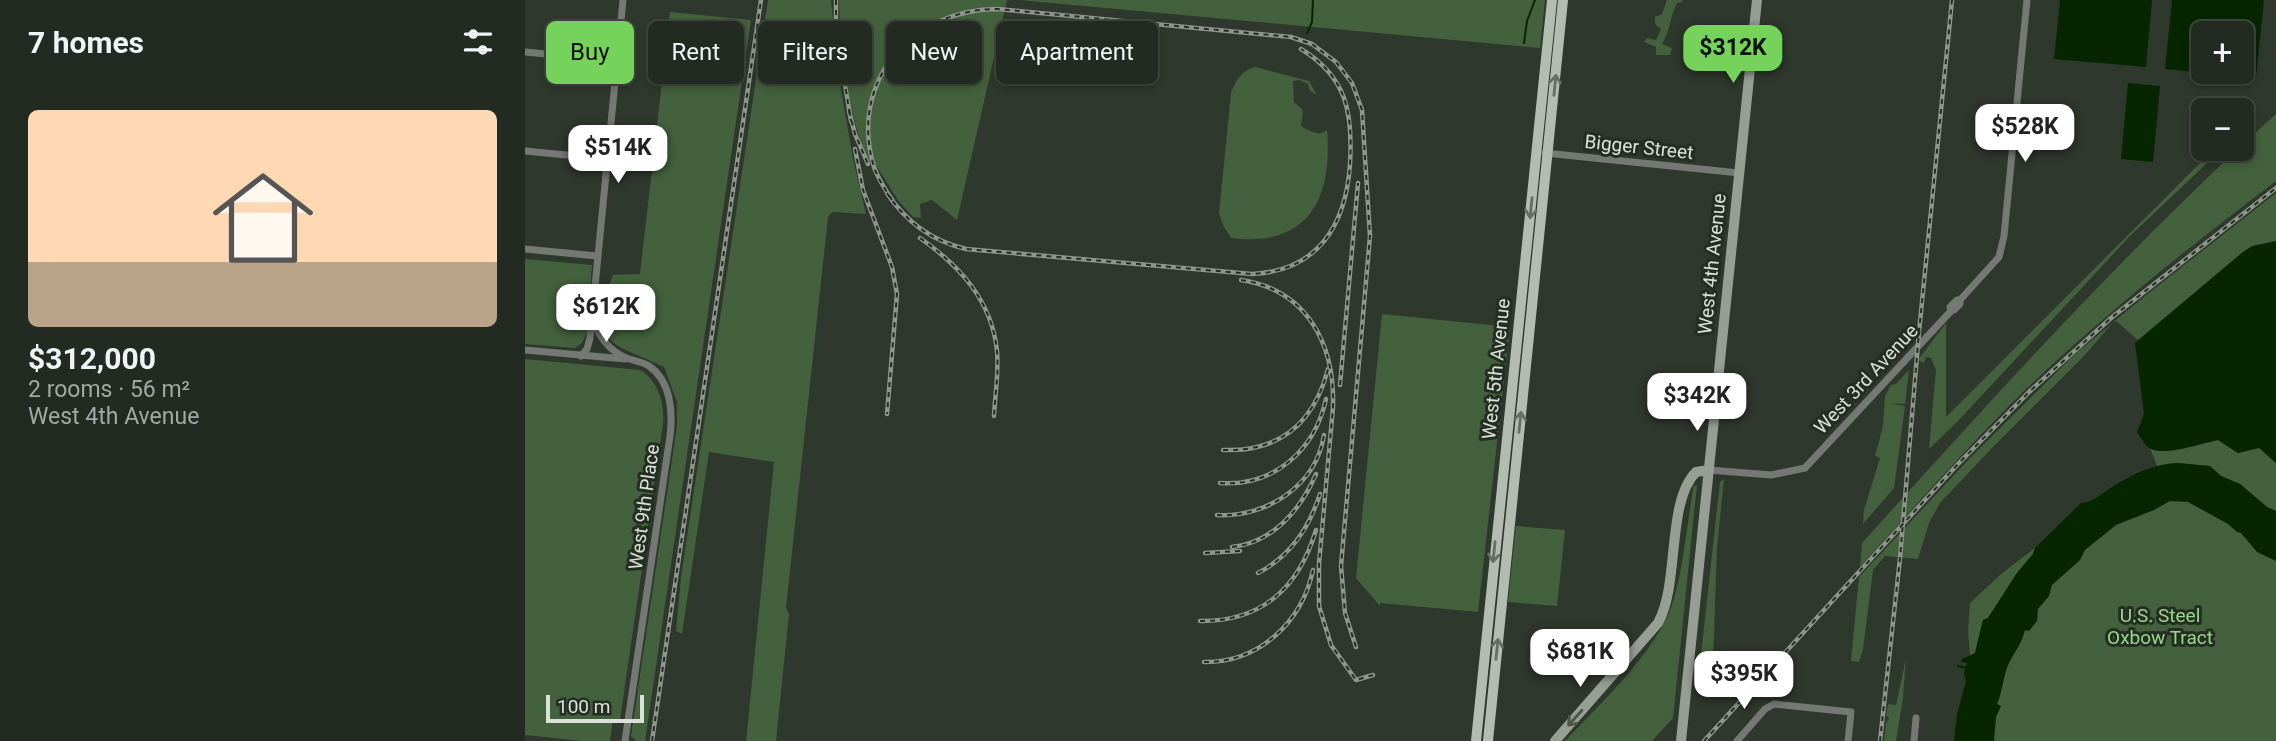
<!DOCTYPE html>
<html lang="en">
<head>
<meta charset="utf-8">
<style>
  :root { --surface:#232a22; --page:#2f362f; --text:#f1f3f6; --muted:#a3a7a5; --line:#404640; --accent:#75d25b }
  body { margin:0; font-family:Roboto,sans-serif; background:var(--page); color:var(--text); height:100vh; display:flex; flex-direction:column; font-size:26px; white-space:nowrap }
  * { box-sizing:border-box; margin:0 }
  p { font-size:23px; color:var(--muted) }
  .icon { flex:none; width:38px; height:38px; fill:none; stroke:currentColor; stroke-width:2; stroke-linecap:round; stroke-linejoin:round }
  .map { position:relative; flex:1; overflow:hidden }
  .side { display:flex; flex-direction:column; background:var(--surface); width:525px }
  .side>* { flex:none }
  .banner { position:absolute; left:21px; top:21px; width:665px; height:63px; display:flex; gap:14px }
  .buttons { position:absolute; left:1666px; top:21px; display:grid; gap:14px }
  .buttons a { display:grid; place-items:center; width:63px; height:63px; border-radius:10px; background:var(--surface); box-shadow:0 4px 10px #0003,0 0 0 2px var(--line); font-size:35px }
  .scale { position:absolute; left:21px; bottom:18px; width:98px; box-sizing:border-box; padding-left:7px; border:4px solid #dbe1d9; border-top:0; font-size:19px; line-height:24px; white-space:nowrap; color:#dbe1d9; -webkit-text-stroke:5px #252e23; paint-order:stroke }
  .price { position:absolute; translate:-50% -60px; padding:0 16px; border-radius:14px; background:#fff; color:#222; font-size:23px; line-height:46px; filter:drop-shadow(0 2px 4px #0008) }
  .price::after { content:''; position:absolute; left:50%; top:42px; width:21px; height:16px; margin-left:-10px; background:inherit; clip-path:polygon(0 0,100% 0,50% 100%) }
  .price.on { background:var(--accent); color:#111 }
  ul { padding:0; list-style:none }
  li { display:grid; align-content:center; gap:14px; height:371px; padding:0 28px }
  li span { display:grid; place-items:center; height:217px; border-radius:10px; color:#555 }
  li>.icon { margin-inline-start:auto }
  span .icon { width:126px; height:126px; fill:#fffc; stroke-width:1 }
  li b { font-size:30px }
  h2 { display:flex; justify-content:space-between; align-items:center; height:84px; padding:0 28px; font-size:30px }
  .tag { padding:0 24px; border-radius:10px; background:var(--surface); box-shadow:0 4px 10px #0003,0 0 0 2px var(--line); font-size:24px; line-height:63px }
  .tag.on { background:var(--accent); color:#111 }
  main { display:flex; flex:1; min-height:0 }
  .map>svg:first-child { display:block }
  .green { fill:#43613c }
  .water { fill:#062600; fill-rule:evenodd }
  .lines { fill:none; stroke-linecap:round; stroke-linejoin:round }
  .stream { stroke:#062600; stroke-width:2 }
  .street { stroke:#747973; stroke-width:7 }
  .secondary { stroke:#979f95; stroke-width:10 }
  .primary { stroke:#b2bcb0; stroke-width:10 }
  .rail-casing { stroke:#8f968d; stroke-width:4.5 }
  .rail { stroke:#252e23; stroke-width:2; stroke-dasharray:5; stroke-linecap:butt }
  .oneway { stroke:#646e62 }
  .oneway2 { stroke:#4d564b }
  .labels { text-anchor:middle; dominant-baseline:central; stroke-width:6; stroke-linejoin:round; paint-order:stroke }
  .street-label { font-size:19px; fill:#dbe1d9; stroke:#252e23 }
  .park-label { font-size:19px; fill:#99d888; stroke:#252e23 }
</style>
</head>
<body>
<main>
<section class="side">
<h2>7 homes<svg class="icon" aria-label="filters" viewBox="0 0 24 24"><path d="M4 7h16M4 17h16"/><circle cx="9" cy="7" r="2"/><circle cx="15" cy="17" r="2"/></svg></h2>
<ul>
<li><span style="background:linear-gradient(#ffd9b3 70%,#b9a48a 0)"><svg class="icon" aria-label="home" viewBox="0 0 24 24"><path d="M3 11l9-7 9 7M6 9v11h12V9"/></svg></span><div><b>$312,000</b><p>2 rooms · 56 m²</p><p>West 4th Avenue</p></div></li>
</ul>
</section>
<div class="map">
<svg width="1751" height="741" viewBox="0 0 1751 741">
  <rect width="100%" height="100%" fill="#2f382d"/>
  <g class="green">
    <path d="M243,0H306L314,78L328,159L341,214L307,212L303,217L261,608L264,614L251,741H221L249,462L184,452L157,634L151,631L156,577Z"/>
    <path d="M314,0H482L432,220L407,200L395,204L396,218L388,217L373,200L345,156V162C323,121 315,46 314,0Z"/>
    <path d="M494,0H1020L1015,48Z"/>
    <path d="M1142,0H1157V2L1152,3C1145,17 1145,31 1137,44L1147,48L1145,55H1131V47L1119,42L1122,38L1131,40L1136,29L1130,24V17L1137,14Z"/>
    <path d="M145,12L226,20L120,741H112L106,736L152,426V402L139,367C95,345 68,348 73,288L84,285L88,275L115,274Z"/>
    <path d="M730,67L784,81L792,95L785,91L783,84L774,80L768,81L769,102L778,110L776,126C785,131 793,137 802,130C808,199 783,248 706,238L699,227L694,213L706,93C711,80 716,71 730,67Z"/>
    <path d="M1751,114V181C1663,248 1577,316 1498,392C1441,448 1389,508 1335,567L1337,543C1459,408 1580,273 1713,149H1717V145Z"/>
    <path d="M1689,149H1697L1605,236L1433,421L1404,449L1411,370L1406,358L1401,357L1399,363L1393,360L1421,323V417Z"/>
    <path d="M1751,193V241L1718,252L1613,340L1590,320L1560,355L1467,448L1415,503L1404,523L1393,559L1360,556L1348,570L1338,649L1334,662L1326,661L1334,577L1446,457L1549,355L1620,296Z"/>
    <path d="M0,259L67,265L62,333L57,343L50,348L0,344Z"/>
    <path d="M857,314L985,327L953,612L855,603V606L831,578Z"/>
    <path d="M0,359L115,370C133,380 140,404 138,424L95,720L88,719L85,741H58L0,735Z"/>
    <path d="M1384,370L1380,404L1364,403L1380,406L1369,488L1338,524L1339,510L1355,458L1350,456L1358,426L1360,396L1366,385L1371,384Z"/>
    <path d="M1693,440L1713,453L1734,447L1751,463V511L1742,507L1715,484L1696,476L1685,466L1652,463L1632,466L1625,448L1645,450Z"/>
    <path d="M1199,479L1192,547L1188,663L1172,691L1195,482Z"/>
    <path d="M1172,485L1148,718L1127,741H1040C1075,704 1133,650 1148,602C1158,569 1162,525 1168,490L1169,486Z"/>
    <path d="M1655,491L1699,510L1751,560V741H1464L1470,679L1511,594L1581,522Z"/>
    <path d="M991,526L1040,530L1032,606L983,602Z"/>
    <path d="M1510,548L1508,554L1492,573L1463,618L1458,620L1450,653L1445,656L1443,631L1445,603L1476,574Z"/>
    <path d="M1381,658L1378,698L1371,741H1359L1361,723L1364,719L1361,715L1363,704L1371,705Z"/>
  </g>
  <g class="water">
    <path d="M1535,0H1627L1621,67L1529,59Z"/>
    <path d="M1647,0H1739L1731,78L1640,69ZM1678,33H1717V72H1678Z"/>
    <path d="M1603,83L1635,86L1628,162L1596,159Z"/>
    <path d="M1751,241V463L1734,448L1713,453L1693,440C1678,443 1641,456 1626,449C1620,446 1616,438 1612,432L1619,414L1610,343L1718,252L1727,246Z"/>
    <path d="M1652,463L1685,466L1696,476L1715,484L1742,507L1751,511V561L1732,552L1716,533L1712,532L1703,524L1663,502L1645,501L1629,510L1591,525L1560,550L1555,560L1527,585L1524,596L1513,609L1512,621L1504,631L1500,630C1497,643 1491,650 1485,661C1478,674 1478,691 1472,704L1476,706L1471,717L1469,741H1429L1432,714L1441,681L1439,673L1442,663L1436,662L1437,659L1450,653L1458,620L1463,618L1492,573L1508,554L1510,548L1556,503C1570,502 1578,492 1590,485C1610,473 1629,464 1652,463Z"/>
  </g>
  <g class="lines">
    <g class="stream">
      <path d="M782,33L787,22L788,0"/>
      <path d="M999,43L1002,21L1010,0"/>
      <path d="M1433,666L1441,668"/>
    </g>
    <g class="street">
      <path d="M0,52L93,61"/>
      <path d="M0,151L82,159"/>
      <path d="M1020,153L1214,173"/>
      <path d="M0,249L72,256"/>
      <path d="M1426,311L1425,307L1432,300H1435L1474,257L1479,236L1502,0"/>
      <path d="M67,314C71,334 84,352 104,359C111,361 118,362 124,366C146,381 148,412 145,436L100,741"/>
      <path d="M0,350L100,359"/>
      <path d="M56,356L62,349L65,338L98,0"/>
      <path d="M1184,470L1246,475L1280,468L1426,311L1429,310L1435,304V300"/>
      <path d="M1212,741L1240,709L1249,704L1326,712L1323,741"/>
      <path d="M1389,741L1391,718"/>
    </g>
    <g class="secondary">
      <path d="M1030,741L1133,623C1155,584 1141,502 1171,472L1184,470"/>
      <path d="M1156,741L1232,0"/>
    </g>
    <g class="primary">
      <path d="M951,741L1027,0"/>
      <path d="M963,741L1038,0"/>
    </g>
    <g class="rail-casing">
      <g id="rail">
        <path d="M311,0V31L326,121"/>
        <path d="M324,111L330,134L343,164"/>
        <path d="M330,149L338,190L367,267L372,294L362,414"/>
        <path d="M362,193C381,222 407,241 441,249L727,274C793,271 821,225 825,164C828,113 822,77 776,49"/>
        <path d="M367,200C360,189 353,179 349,167C323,81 387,9 473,9L766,37L787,44L811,62L827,83L837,110L845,236L816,566L820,613L831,647"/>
        <path d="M395,238C435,266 467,301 472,351C474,372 470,395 469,416"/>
        <path d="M716,280C783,290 810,345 808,407L794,564V606L806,645L831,680L848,675"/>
        <path d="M815,385L833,183"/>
        <path d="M698,450C755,452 789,423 803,369"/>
        <path d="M695,483C749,487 790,450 801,399"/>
        <path d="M692,515C741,518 791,486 799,435"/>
        <path d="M707,547C748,543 776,509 791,474"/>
        <path d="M680,553L715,551"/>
        <path d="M733,573C766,556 784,528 795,494"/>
        <path d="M675,621C737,622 774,587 791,530"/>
        <path d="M679,662C734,663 777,622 788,570"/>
        <path d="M127,741L236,0"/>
        <path d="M1179,741L1432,465L1504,392L1586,318L1751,188"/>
        <path d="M1355,741L1375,558L1394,332L1427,0"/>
      </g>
    </g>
    <use href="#rail" class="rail"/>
  </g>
  <defs><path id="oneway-shaft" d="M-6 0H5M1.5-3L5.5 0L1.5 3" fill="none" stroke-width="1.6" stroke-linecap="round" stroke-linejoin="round" transform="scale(1.75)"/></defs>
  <g class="oneway">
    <use href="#oneway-shaft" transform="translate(1030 85) rotate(-84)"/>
    <use href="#oneway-shaft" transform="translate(1006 208) rotate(96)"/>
    <use href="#oneway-shaft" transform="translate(995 422) rotate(-84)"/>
    <use href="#oneway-shaft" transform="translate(969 552) rotate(96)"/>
    <use href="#oneway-shaft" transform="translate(972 649) rotate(-84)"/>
  </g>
  <use class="oneway2" href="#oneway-shaft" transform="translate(1050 718) rotate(132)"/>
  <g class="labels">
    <g class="street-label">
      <text transform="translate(1114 147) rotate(6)">Bigger Street</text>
      <text transform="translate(1187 264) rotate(-84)">West 4th Avenue</text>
      <text transform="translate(971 369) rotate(-84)">West 5th Avenue</text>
      <text transform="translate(1341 379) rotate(-47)">West 3rd Avenue</text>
      <text transform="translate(119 507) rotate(-82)">West 9th Place</text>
    </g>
    <g class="park-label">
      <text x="1635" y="615">U.S. Steel<tspan x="1635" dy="22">Oxbow Tract</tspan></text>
    </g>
  </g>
</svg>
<div class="buttons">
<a>+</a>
<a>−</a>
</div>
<div class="scale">100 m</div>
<b class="price on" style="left:1208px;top:85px">$312K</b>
<b class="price" style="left:1500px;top:164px">$528K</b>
<b class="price" style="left:93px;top:185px">$514K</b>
<b class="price" style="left:81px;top:344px">$612K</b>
<b class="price" style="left:1172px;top:433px">$342K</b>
<b class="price" style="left:1055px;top:689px">$681K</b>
<b class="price" style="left:1219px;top:711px">$395K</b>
<div class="banner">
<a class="tag on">Buy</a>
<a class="tag">Rent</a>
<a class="tag">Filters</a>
<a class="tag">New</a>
<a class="tag">Apartment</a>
</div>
</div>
</main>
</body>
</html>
